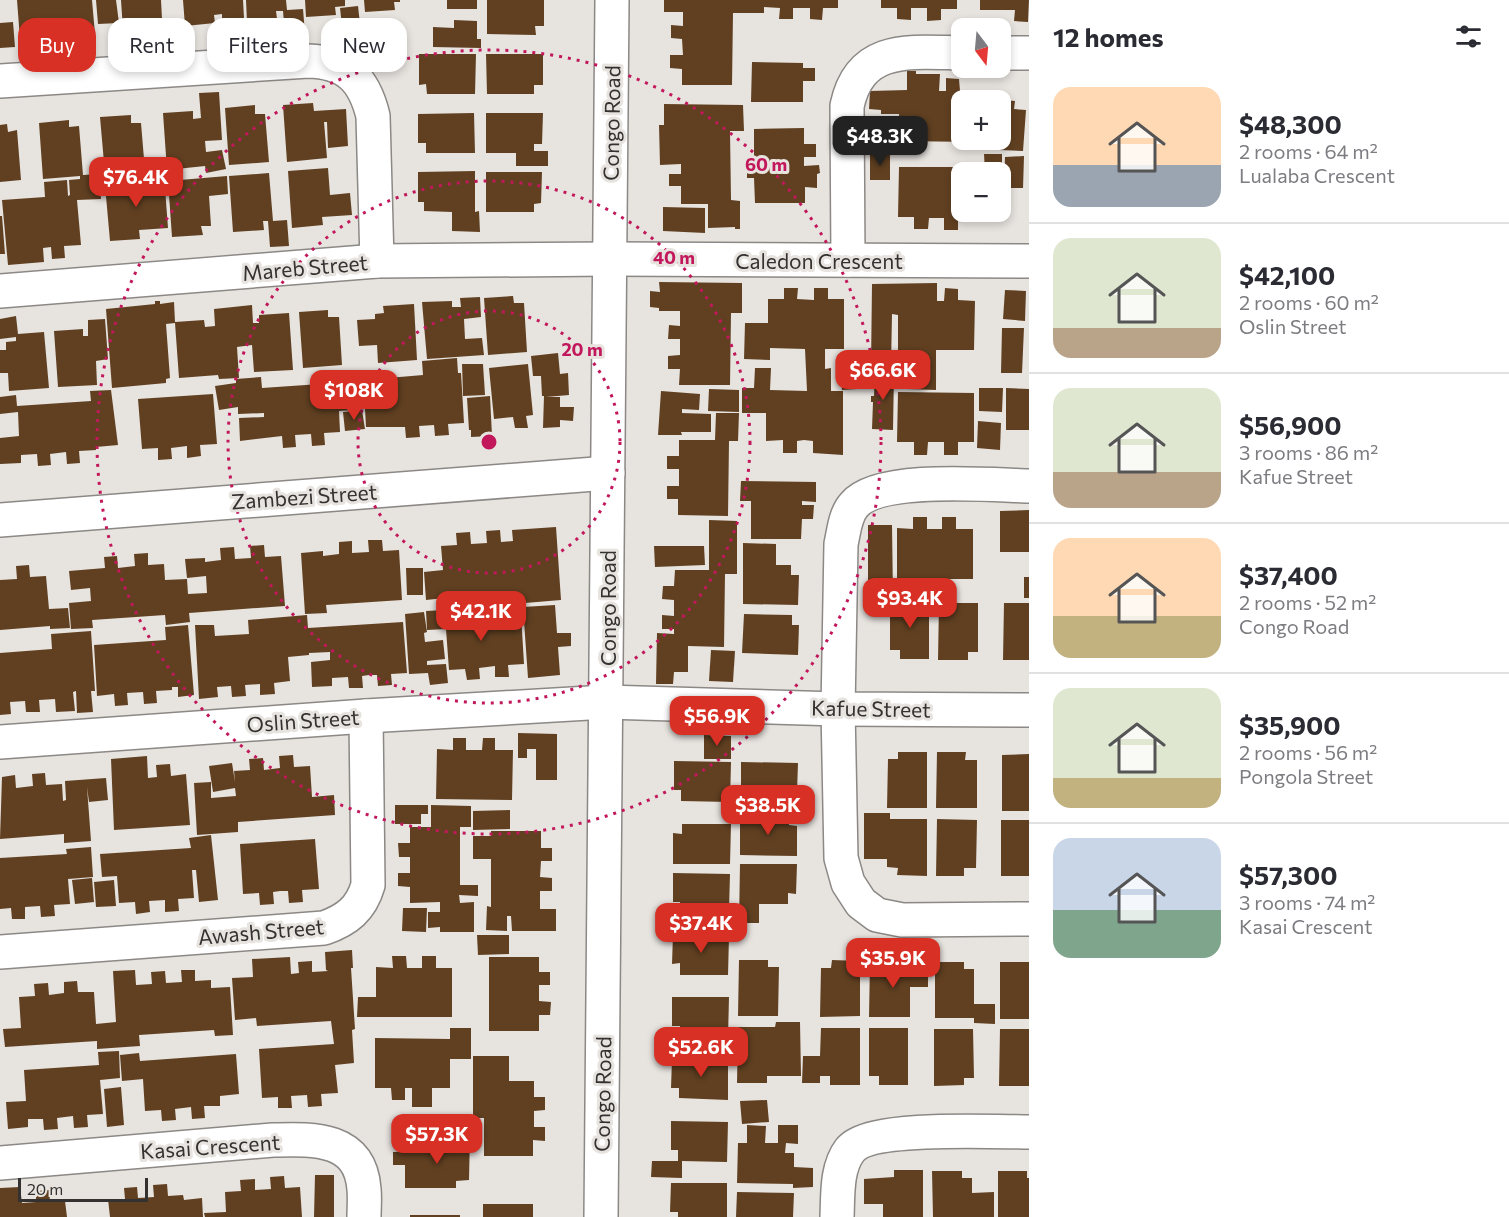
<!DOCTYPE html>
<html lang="en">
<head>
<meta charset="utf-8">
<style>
  :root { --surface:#fff; --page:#f7f7f7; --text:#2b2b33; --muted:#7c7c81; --line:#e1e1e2; --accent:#d93025 }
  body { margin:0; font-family:Commissioner,sans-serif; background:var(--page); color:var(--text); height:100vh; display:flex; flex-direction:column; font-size:22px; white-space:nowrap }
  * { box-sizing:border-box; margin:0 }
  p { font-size:20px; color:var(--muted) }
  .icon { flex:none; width:33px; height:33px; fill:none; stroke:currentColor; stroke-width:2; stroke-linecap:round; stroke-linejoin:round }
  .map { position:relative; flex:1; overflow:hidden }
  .panel { display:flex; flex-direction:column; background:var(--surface); width:480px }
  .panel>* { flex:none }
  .banner { position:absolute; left:18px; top:18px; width:570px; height:54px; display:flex; gap:12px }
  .needle { width:39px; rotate:164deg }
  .buttons { position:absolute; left:951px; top:18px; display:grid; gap:12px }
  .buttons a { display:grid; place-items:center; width:60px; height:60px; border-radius:12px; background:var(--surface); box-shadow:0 3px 9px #0003; font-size:30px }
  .scale { position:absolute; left:18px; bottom:15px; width:130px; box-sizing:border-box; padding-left:6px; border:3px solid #343231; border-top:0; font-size:16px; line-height:21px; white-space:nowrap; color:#343231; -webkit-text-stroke:4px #e7e3df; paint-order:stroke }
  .price { position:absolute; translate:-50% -51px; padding:0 14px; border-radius:12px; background:var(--accent); color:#fff; font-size:20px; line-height:39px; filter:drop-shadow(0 2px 3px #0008) }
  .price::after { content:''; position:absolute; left:50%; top:36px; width:18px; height:14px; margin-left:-9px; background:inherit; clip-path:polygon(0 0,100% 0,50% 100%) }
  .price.active { background:#222; color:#fff }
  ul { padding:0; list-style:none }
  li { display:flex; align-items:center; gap:18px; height:150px; padding:0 24px }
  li+li { border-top:2px solid var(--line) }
  li span { display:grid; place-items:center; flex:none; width:168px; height:120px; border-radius:18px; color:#555 }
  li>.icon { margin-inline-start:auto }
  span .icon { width:72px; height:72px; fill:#fffc; stroke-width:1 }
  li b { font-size:26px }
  h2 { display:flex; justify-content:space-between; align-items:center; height:72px; padding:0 24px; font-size:26px }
  .pill { padding:0 21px; border-radius:18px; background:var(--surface); box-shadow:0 3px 9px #0003; font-size:21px; line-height:54px }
  .pill.active { background:var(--accent); color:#fff }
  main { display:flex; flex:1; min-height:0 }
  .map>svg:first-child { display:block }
  .building { fill:#614021 }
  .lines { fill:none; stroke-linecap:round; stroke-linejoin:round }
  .minor-casing { stroke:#8c8885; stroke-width:36 }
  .minor { stroke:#fff; stroke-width:33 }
  .ring { fill:none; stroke:#c2185b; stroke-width:3; stroke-dasharray:3 6 }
  .labels { text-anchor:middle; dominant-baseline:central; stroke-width:6; stroke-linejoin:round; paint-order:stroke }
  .street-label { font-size:21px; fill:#343231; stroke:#e7e3df }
  .centre { fill:#c2185b; stroke:#e7e3df; stroke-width:3 }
  .ring-label { font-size:18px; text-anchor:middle; font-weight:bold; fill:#c2185b; stroke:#e7e3df; stroke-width:6; stroke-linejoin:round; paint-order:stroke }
</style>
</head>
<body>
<main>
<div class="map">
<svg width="1029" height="1217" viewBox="0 0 1029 1217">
  <rect width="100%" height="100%" fill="#e7e3df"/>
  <g class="building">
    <path d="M17,0H92L95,34L78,35L79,46L65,47L64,35L49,37L50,49L36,50V38L20,39Z"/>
    <path d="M96,0H116L119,23L98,24Z"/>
    <path d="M121,0H161L162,19L152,20L153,28L123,30Z"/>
    <path d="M183,0H243L245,36L231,37L230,18H222V14L214,15L215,23L185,26Z"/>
    <path d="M246,0H286L287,10L303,9L305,34L285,36L283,11H276L277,19L247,22Z"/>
    <path d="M305,0H345V6L335,7L336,15L306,17Z"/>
    <path d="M364,0H400V2H394L395,10L365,12Z"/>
    <rect x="447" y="0" width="30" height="9"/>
    <path d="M487,0H544V26H535L536,35L487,34Z"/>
    <path d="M664,0H838V8H823L822,20L810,19V8H793V19H779L780,8L764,7V13H733L732,85H682V69L670,68V55H683L682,39L671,38V25L683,26V12H664Z"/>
    <path d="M881,0H957V9H941V20L927,21V8H911V20L897,19V8H881Z"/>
    <path d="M980,0H1029L1028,22L1014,21L1015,10H980Z"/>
    <path d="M358,6L361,33L343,35L340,8Z"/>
    <path d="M454,20L477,21V39H481V48L433,47V27L454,28Z"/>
    <path d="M13,22L15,47L0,48V23Z"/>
    <path d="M419,54H476L475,94H427L426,84L419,85Z"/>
    <path d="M486,54H543V85H534V94H487Z"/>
    <path d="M752,62L803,63V68H815V81H803V102H751Z"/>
    <path d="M907,71H916V74H940L939,91H946V78L959,79L960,91H975V100H962V140H975V142L899,141V114H881V110L869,109L870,91L907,90Z"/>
    <path d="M219,92L222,140L205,141L206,152L222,150L226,169L206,173L205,166L167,170L163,113L193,111V119L201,118L199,93Z"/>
    <path d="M1004,100L1015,101L1014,109L1026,110L1023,151L999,150Z"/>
    <path d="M313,103L314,111L346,109L348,146L328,148L327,122H324L327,158L287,162L283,105Z"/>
    <path d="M664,104L743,105L744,131H730L731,200L740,201V229H735V227L708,228V204H681V186H669V174H681V164L660,165L659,125H664Z"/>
    <path d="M255,105V114H265L269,162L229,165L225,108Z"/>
    <path d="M474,113L475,153H426V143H418V114Z"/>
    <path d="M486,113H543L542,144H534V151H548V166H516V153H486Z"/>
    <path d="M131,115V123H141L145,171L105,174L100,117Z"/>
    <path d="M69,120V127L79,126L83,175L99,174L101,199L77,200L81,245L64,246L65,258L52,259L51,247L43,248L44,262L8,265L2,200L45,197L44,182L67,180L68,196L70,195L69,180L80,179V176L43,179L39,123Z"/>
    <path d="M7,124L8,132L17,130L21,180L0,182V125Z"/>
    <path d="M804,128V144H816V157H804V166L819,165L820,173L817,174V188L805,187V203H755L754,178H747V166H754V129Z"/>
    <path d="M870,154L890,155V180H870Z"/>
    <path d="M984,154H1002V172H985Z"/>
    <path d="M1024,156L1023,188H1004L1005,157Z"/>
    <path d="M899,167H975L974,172H962V212H974V218L958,217V230H944V218H929L928,229H914V217H898Z"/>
    <path d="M328,168L330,195L350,193L352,215L322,217L323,225L292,228L288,171Z"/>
    <path d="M475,171V212L479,211L480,232L452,231V212L424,211V202H418V172Z"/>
    <path d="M486,172H542L541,203L534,204V212H486Z"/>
    <path d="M269,173L273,221L287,220L289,246L270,247L268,221H263L264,230L233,232L229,176Z"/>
    <path d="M164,175L168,228L139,230L140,239L110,241L105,185L142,182L141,177Z"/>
    <path d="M1000,175H1002L1003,206H1000Z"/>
    <path d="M227,176L228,194L209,196L211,226H201L203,235L172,237L168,181Z"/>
    <path d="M663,207L705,208V233L663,231Z"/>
    <path d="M0,216H2L5,254H0Z"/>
    <path d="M659,282L742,283V313H731L730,385H679L680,369H668V356L680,355V339H668L669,325L680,326V311H659V308L650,307V291L660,292Z"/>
    <path d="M937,283V301H944L945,288L958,289V300L975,301L974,350H936V390L906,389L907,369H916V350H898V315L892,314L891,366H871L872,284Z"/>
    <path d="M784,288H798L797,299L814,300V288H828V299H844V349H825V369L831,368V391H843V455L813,453V441L804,440L797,441V453H783V440L766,441V413H742V388H754L755,368H771L770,390L807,391L805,349L770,348V360L744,359L745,323H768V299H784Z"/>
    <path d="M1005,290L1026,291L1025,321L1003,319Z"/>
    <path d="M513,296L514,303H524L527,352L488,355L484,298Z"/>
    <path d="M480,297L481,317L464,319L465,339L482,338L484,355L427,359L422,302L452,301V307H461L460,298Z"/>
    <path d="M155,301H160V304L174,302L175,322L204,320L205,327L215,326L214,309L252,305L253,323H259V315L289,313L293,370L254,372L252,345L237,347L239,378L219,379L218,375L179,378L175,323L166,324L170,378L166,379V383L112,388L106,309L155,304Z"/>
    <path d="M414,304L417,360L378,363L377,345L359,346L357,320L375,319V314L384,313L383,306Z"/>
    <path d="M328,310V317H339L342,365L303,368L299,312Z"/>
    <path d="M16,316L18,334L44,332L49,388L9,391L8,373H0V350H6V342L16,341V337L0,339V319Z"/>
    <path d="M105,319L108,359L96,361L97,385L58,387L54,331L83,329V336H88V320Z"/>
    <path d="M1002,328H1024L1022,373H1001Z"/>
    <path d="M558,353L560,374L568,373L569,395L546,397H560V407H574L573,421L560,420V427L543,428L544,396H542L541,376H533L531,356Z"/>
    <path d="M457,358L458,373H461L464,423L448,424L449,435L435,436L434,425L419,426L420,437L406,438L405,427H366L365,409L339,411L340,432L324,433L325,445L312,446L311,434L295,435L296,447L283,448L282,436L240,441L239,418L264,417V413L238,414V407L219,410L215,386L236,383V379L261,377L262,388L335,383L334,374L363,372V375L387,373L388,378L423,375L422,361Z"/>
    <path d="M462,364H483L485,395L463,396Z"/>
    <path d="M528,364L533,415L526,416L528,428H515L513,417L494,419L489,368Z"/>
    <path d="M871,369L872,388L842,390L841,371Z"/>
    <path d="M875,372H894L893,430L872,429L873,402H871V396H874Z"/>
    <path d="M979,388H1003L1002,412L979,411Z"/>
    <path d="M1006,388L1029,389V430H1006Z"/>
    <path d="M709,389L739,390V412L708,411Z"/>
    <path d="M111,390L118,445L96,447V450L79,451L80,463L67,464L66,452L50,454L51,465L38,466L37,454L21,455V463L0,464V438L19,436L18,412L0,414V397L16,395L17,406L91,401L90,391Z"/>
    <path d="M661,391L700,394L699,410L682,409V413L711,414V432H681L682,435H658Z"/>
    <path d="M898,392L974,393V442H958V455H944V442H928L927,455H914V442H897Z"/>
    <path d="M213,394L217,444L200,445L201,456L187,458V446L171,448L172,459L158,460V448L142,449L138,399Z"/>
    <path d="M490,396L492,436L471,437V430H469L467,398Z"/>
    <path d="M362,410L365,429L345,431L343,412Z"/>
    <path d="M716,413H739L738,441H729L728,516L678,515V499H667V486H679V469H667V456H679V440H715Z"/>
    <path d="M978,421L1001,423L1000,450L977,448Z"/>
    <path d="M741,481L816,482V502L802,501V505H814L813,519H802L801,539H751V501H740Z"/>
    <path d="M1029,510V552H1000V511Z"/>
    <path d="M913,517H927V529H942V517H956V529H973V579H934V598H897V528L913,529Z"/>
    <path d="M709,520L737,521V574H725L724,647L688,646V672H674L673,684H656L657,633L674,634V629H662V615L674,616V600L662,599L663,586H674L675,570H709Z"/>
    <path d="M868,525H892L893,597H868Z"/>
    <path d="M556,527L561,600L513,604L512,591L445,596V598L426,600L424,572L443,570L441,546L457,545L456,533L470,532L471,544L487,543L486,531L500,530L501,542L513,541L512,530Z"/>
    <path d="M368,540H382L383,551L399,550L402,600L326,605L327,613L305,614L301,553L323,551V556L339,554V542L352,541V553L369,552Z"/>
    <path d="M743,543L776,544V565H791V575H799L798,605L743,604Z"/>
    <path d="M264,545L265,557L281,556L285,606L189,613L190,622L166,625L165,615L92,620L93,628L71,629L69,603L91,601L90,588L71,590L69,571L105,568L104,557L117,556L118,568L135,566L134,554L148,553V565L164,564L165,580L187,579L188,594L207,593L206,576L187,578L185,559L205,558V562L221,560L220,548L234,547L235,559L251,558L250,546Z"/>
    <path d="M654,546H704L705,565L655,567Z"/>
    <path d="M29,565L30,577L46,576L49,609L68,608L70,628L50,629V626L0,630V580L17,579L16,566Z"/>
    <path d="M406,568H423V595H407Z"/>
    <rect x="1024" y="577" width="5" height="21"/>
    <path d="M890,602H929V659H900V650H890Z"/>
    <path d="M939,603H978V652H968V660H938Z"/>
    <path d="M1004,603H1029V660H1003Z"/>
    <path d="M555,605L557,633H571V646L558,647L560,675L528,678L523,607Z"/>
    <path d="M445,610L446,619L521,614L524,664L508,665L509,677H495V666L479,668L480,679L467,680L465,669L449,670L446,629L427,630L426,611Z"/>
    <path d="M424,612L427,632L424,633L425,642L443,640L445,659L427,661V665L446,664L448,683L430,685L428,673L409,674L405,614Z"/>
    <path d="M744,614L792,615V625H799L798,655L742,653Z"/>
    <path d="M307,615L308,628L403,622L407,673L391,674L392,685L378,686L377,675H369L362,676L363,688H349L348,677L332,678V686L312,687L311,662L330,660V652L309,653V655L288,657L290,681L274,683L275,694L260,695V684L245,685L246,696L232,697L231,686L217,687L218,697L199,699L195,625H214L215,636L249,634L248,620Z"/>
    <path d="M188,625L194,695L178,697V687H172V690L156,691L157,703L144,704L143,692L127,693L128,705L115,706L114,694L97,696L94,645L166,640L165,627Z"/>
    <path d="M91,631L95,691H91L93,712L77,713L76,691L73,692L75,711L56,712L55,699L39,700L40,712H26L25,701L10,702L11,714L0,715V653L52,649L51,634Z"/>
    <path d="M711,650L735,651L733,682L709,681Z"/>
    <path d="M518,733L557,734V780H536V749H527V758H518Z"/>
    <path d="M704,735L731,736V759H704Z"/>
    <path d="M453,738H466V750H482L483,738H495V750H513L512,800L436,799L437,749L453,750Z"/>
    <path d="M898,752H927V808H887L888,759H898Z"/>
    <path d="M937,752H966L965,760H977V808H936Z"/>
    <path d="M1029,754V811H1002V755Z"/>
    <path d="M293,755L294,767L310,766L312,797L334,795L335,815L238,822V832L197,835L194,783L211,782V798L236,796L235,788L213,792L209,766L232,763L235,782L234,771L250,770L249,759L263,758L264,770L280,768L279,756Z"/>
    <path d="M147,756L148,778L157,777L156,765L170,764L171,776L186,774L190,825L114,830L111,759Z"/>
    <path d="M674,761L731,762L730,802L681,801V790H674Z"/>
    <path d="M741,762L798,763L797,792L790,791L789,803L741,802Z"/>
    <path d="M45,773L46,785L62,784L63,801L66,800L65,781L106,778L108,800L89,802L87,787L91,841L64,843V834L0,839L2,777L15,775L16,788L33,786L32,774Z"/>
    <path d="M395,805H428V814H421V824H395Z"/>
    <path d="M431,805L471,806V827H460V885H478V896L459,895L460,903L474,902V932H440V927L428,928V912H440V902L410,903V887L398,886V873H410V857H399L398,843H410V827H431Z"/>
    <path d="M510,810V829L473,830V811Z"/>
    <path d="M864,813H890V819H927V876L897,875L898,868L887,867V859H864Z"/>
    <path d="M740,815H788L789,825L797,826V856L740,855Z"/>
    <path d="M937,819L977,820L976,868H964V876H936Z"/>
    <rect x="1001" y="820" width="28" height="56"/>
    <path d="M682,824H731L730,864H673V833L682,834Z"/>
    <path d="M491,831H541V848H552V861H541L540,877L552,878V891H540V909H556V931H512L511,916H507V931L486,930L487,906L491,907V859H473V836H491Z"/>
    <path d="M211,835L218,900L199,902L196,870H192L194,898L178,899L179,911L165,912V900L149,901L150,912L136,914L135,902L119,903L117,876L102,877L100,854L191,848L189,838Z"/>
    <path d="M315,839L319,889L302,890L303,902L289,903L288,891H280L273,892L274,904L260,905L259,893L243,894L240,844Z"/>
    <path d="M91,847L93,877L68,879L70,904L54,905L55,916L41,917L40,906L25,907V919H12L11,908L0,909V858L67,854L66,849Z"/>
    <path d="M740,864H797L796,894L788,893V904H759V923H739Z"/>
    <path d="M673,873L730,874L729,910H735V933L663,932L664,920H680V902H673Z"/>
    <path d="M92,878L94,902L75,904L72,880Z"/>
    <path d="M114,880L116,906L96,907L94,882Z"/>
    <path d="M403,908H427L426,932L402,931Z"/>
    <path d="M673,934L729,936L728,975H680V963L672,964Z"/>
    <path d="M477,935H509V954L478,955Z"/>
    <path d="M352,950L353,968H351L355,1029L352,1030L354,1063L335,1065L338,1093L321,1094L322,1106L308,1107L307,1095L291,1096L292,1108H278V1097L262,1098L259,1049L334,1044L331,1021L257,1026L256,1018L235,1020L232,978L253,977L252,959L290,957L291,974L299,973L298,962L312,961V972L328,971L326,970L325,952Z"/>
    <path d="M392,956H406L407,968H422V956H436V968H452V1017H357L358,997H376V967L393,968Z"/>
    <path d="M489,957H539V972H550V985H539V1001L551,1002L550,1015H539V1031H489Z"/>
    <path d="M739,960H768V967H779L778,1016H738Z"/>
    <path d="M832,960L860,961V1016L820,1017L821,968H831Z"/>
    <path d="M899,961V968L928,969V987H910V1017H869L870,962Z"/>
    <path d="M935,962H964V969H974V1004H995V1024L974,1023V1018H935Z"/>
    <rect x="1000" y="962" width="29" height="57"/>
    <path d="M135,970L136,985L152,984L151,972L165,971L166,983L182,982L181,970H195V981L211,980V988L230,987L233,1035L215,1036L214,1030L139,1035L140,1046L97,1049V1041L5,1047L3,1029L21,1028L19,997L35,996L34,984L48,983L49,995L64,993V982L77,981L78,992H94L96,1024L116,1022L113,971Z"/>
    <path d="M672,997H729L728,1038L680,1037V1026H672Z"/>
    <path d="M776,1022H800L801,1076H767V1083H737L738,1027H775Z"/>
    <path d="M450,1028H471V1059H450V1088H432V1107H412V1088H405V1100H392L391,1088H375V1038L450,1039Z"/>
    <path d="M821,1028H860V1085H830V1076H820V1083H802L803,1056H820Z"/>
    <path d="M869,1028H908V1085H879V1076H869Z"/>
    <path d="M934,1029H973L974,1078H964V1085L934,1086Z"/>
    <path d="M1000,1029H1029V1086H999Z"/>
    <path d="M119,1051L120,1078L100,1080L103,1114L87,1115L88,1127L74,1128L73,1116L57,1118L58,1129L44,1130L43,1119H28V1127L8,1129L6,1102L26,1101L24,1070L99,1065L98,1052Z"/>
    <path d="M139,1053L140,1061L236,1054L239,1094L220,1096V1106H204L205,1118L192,1119L191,1107L175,1109L176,1120L162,1121L161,1110L145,1111L143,1079L122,1081L120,1055Z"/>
    <path d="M473,1056H509V1081H534V1097H545V1110L534,1111V1127H545V1141L533,1140V1156H484V1118H473Z"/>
    <path d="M672,1059H728V1100L679,1098V1088H671Z"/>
    <path d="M121,1087L124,1125L107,1127L104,1089Z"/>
    <path d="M767,1100L769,1122L742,1124L740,1101Z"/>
    <path d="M671,1121L728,1122L727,1162L682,1161V1178L651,1177L652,1161H678V1150H671Z"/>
    <path d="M747,1125L766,1126L765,1143H778V1125H798V1144L786,1143L785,1153H794V1167L813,1168V1187L793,1188V1184L737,1183L738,1143H747Z"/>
    <path d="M450,1132L470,1133L469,1180L456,1181V1188H405V1165H393V1152L450,1150Z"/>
    <path d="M894,1170H923V1217H883V1204H864V1179L894,1177Z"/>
    <path d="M932,1171H962V1178H972V1193L994,1192V1217H933Z"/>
    <path d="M998,1171H1027V1178H1029V1217H998Z"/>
    <path d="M315,1175H334V1217H314Z"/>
    <path d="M284,1176L285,1188L300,1187L302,1217H205L204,1213L226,1212L225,1192L241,1191L240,1180L255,1179V1190L271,1189L270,1177Z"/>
    <path d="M671,1183H727V1217H678V1212H670Z"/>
    <path d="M167,1184L168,1196L183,1195L184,1200L202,1198L203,1217H110L108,1199H125L124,1188L137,1187L138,1198L154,1197L153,1185Z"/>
    <path d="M20,1187L22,1203L36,1202V1191L49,1190L50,1201H65L67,1217H0V1188Z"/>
    <path d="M737,1192L794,1193L793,1217H736Z"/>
    <rect x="483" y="1204" width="50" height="13"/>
    <rect x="410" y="1215" width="50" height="2"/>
  </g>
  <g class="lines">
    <g class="minor-casing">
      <g id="minor">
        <path d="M1000,53H1029"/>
        <path d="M0,81L308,61C347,62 364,79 373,116L377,261"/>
        <path d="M848,260L847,106C860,44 911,52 962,53"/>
        <path d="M0,291L377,261L610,259L1029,261"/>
        <path d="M1029,486C991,485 878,475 854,505C845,515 844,531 841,544L838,709L841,858L848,883L861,903L877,915L902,920L1029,919"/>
        <path d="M0,520L608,473"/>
        <path d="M0,742L366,716L606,702L838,709L1029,710"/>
        <path d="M0,952L324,928C347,920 361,909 368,885L366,716"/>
        <path d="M0,1163L273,1140C311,1139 360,1136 364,1189C365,1198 364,1208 364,1217"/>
        <path d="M601,1217L612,0"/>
        <path d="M837,1217C838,1196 836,1168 850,1150C870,1125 995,1132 1029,1132"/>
      </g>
    </g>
    <use href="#minor" class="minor"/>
  </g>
  <g class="ring">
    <circle cx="489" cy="442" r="131"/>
    <circle cx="489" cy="442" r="261"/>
    <circle cx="489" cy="442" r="392"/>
  </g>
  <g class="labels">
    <g class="street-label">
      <text transform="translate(611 123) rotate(-89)">Congo Road</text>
      <text x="819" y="260">Caledon Crescent</text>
      <text transform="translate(305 267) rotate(-5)">Mareb Street</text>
      <text transform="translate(304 496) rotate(-4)">Zambezi Street</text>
      <text transform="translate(607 608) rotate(-90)">Congo Road</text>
      <text transform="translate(871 708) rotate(1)">Kafue Street</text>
      <text transform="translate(303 720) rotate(-4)">Oslin Street</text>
      <text transform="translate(261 931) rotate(-5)">Awash Street</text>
      <text transform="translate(602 1094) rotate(-89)">Congo Road</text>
      <text transform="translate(210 1146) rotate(-4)">Kasai Crescent</text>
    </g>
  </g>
  <circle cx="489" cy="442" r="9" class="centre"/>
  <g class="ring-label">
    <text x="766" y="171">60 m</text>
    <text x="674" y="264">40 m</text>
    <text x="582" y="356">20 m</text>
  </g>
</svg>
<div class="buttons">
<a><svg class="needle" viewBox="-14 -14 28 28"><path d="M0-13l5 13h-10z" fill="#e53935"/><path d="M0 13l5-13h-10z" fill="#7c7c81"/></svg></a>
<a>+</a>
<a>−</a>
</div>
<div class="scale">20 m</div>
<b class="price active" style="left:880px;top:167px">$48.3K</b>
<b class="price" style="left:136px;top:208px">$76.4K</b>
<b class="price" style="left:883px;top:401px">$66.6K</b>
<b class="price" style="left:354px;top:421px">$108K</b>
<b class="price" style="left:910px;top:629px">$93.4K</b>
<b class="price" style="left:481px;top:642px">$42.1K</b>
<b class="price" style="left:717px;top:747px">$56.9K</b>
<b class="price" style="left:768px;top:836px">$38.5K</b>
<b class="price" style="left:701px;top:954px">$37.4K</b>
<b class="price" style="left:893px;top:989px">$35.9K</b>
<b class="price" style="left:701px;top:1078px">$52.6K</b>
<b class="price" style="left:437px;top:1165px">$57.3K</b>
<div class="banner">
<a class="pill active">Buy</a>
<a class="pill">Rent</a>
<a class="pill">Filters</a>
<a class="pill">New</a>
</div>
</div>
<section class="panel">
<h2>12 homes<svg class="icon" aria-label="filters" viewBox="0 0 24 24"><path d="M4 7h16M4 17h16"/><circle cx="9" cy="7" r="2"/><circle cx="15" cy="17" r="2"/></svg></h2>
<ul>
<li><span style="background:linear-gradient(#ffd9b3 65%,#9aa5b1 0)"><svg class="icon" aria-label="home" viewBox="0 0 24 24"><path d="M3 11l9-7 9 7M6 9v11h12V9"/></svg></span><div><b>$48,300</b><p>2 rooms · 64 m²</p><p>Lualaba Crescent</p></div></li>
<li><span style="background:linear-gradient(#dfe7d0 75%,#b9a48a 0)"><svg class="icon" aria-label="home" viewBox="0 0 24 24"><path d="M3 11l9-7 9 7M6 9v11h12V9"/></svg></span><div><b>$42,100</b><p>2 rooms · 60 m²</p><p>Oslin Street</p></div></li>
<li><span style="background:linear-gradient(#dfe7d0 70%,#b9a48a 0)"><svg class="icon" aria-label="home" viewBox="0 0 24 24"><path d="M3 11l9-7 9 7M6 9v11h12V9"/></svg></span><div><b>$56,900</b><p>3 rooms · 86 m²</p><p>Kafue Street</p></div></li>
<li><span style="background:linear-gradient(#ffd9b3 65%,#c2b280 0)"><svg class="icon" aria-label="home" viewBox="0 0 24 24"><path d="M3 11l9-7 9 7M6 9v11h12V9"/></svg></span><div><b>$37,400</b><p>2 rooms · 52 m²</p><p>Congo Road</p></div></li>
<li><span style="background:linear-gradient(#dfe7d0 75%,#c2b280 0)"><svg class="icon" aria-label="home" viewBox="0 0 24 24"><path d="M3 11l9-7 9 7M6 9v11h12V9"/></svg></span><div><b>$35,900</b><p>2 rooms · 56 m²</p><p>Pongola Street</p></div></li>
<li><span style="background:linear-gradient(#c9d6e8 60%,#7fa58c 0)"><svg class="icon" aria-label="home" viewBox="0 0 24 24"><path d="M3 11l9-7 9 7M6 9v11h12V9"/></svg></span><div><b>$57,300</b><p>3 rooms · 74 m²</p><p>Kasai Crescent</p></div></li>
</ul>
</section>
</main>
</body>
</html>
